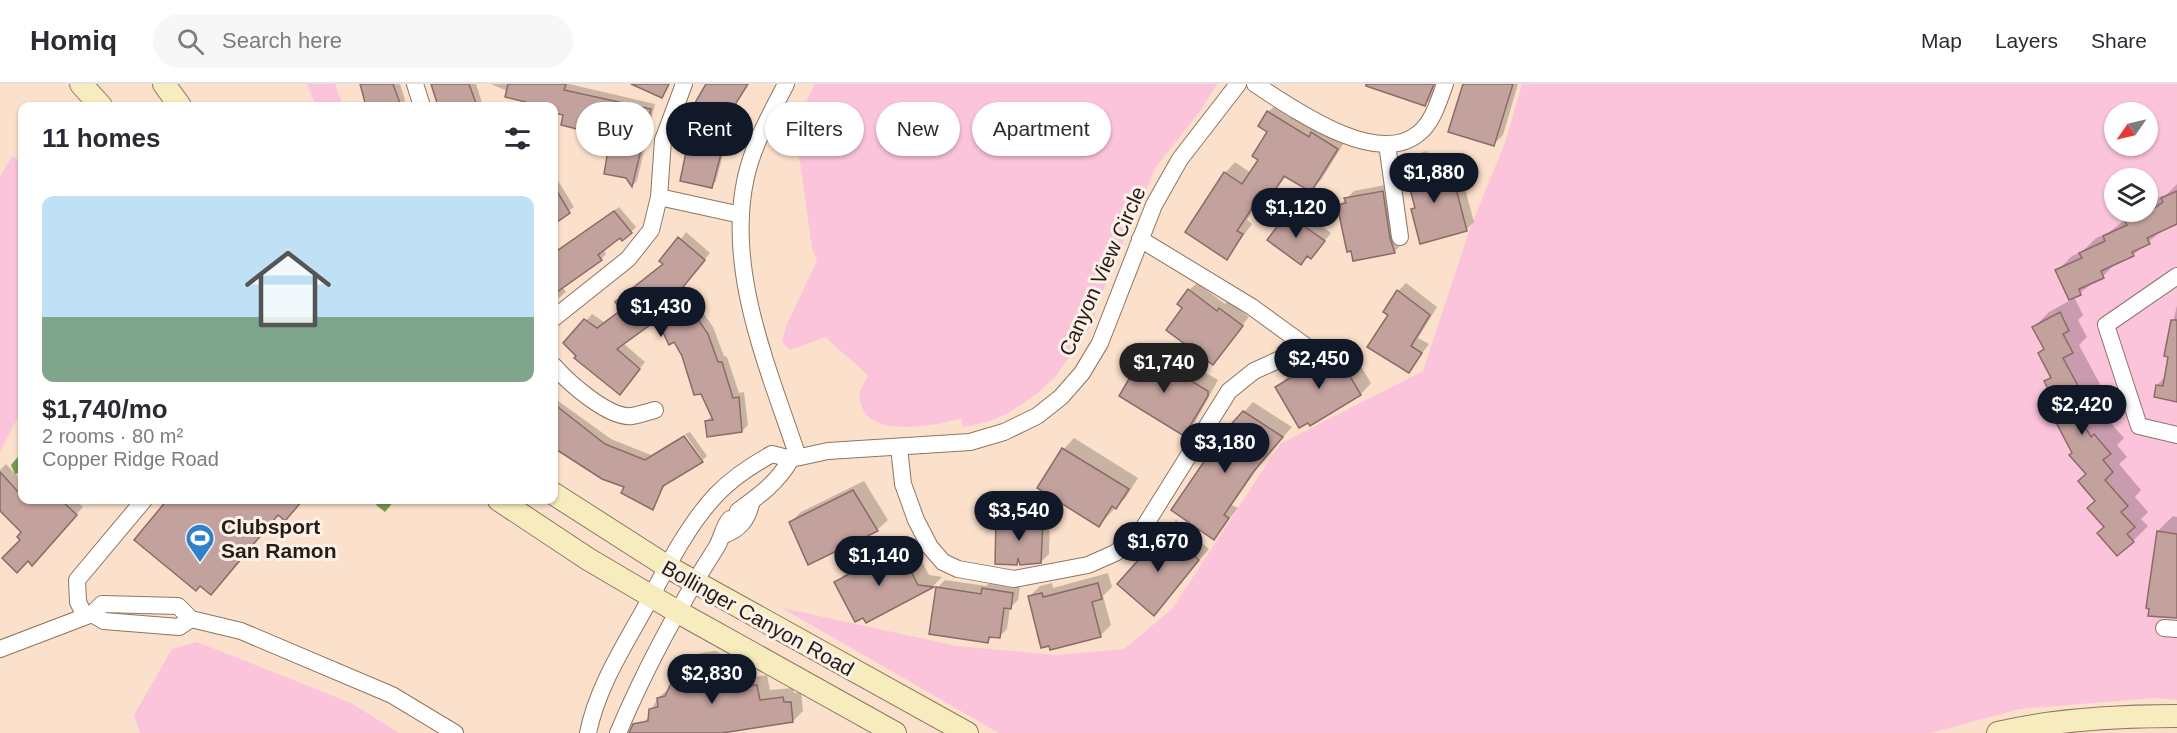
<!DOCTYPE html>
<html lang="en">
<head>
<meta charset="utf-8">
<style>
  :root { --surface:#fff; --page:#f7f7f7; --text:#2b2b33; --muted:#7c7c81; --line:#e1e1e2; --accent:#111827 }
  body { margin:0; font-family:Arial,sans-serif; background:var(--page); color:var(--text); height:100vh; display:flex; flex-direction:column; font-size:22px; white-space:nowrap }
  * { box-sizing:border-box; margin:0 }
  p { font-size:20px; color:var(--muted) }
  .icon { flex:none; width:33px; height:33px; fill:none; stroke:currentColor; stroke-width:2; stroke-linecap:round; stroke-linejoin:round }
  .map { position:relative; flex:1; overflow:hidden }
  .side { position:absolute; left:18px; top:18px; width:540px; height:402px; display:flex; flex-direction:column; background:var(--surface); border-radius:12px; box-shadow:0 2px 4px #0004 }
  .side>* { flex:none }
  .banner { position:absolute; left:576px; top:18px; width:570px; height:54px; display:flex; gap:12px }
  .needle { width:39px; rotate:236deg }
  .tools { position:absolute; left:2104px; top:18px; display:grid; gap:12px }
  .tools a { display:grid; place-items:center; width:54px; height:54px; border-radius:50%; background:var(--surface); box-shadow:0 2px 4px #0004; font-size:30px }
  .price { position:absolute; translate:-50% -51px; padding:0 14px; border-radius:21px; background:var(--accent); color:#fff; font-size:20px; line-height:39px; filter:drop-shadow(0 2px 3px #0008) }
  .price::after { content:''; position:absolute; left:50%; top:36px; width:18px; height:14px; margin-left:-9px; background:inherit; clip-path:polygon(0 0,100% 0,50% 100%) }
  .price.active { background:#222; color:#fff }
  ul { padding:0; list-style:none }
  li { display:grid; align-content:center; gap:12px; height:318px; padding:0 24px }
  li+li { border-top:2px solid var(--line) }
  li span { display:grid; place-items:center; height:186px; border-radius:12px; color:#555 }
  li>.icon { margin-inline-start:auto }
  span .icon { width:108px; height:108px; fill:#fffc; stroke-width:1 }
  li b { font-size:26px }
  h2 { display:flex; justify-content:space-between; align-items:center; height:72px; padding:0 24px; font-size:26px }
  .chip { padding:0 21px; border-radius:27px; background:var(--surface); box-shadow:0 2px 4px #0004; font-size:21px; line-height:54px }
  .chip.active { background:var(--accent); color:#fff }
  header { display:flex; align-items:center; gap:36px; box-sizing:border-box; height:84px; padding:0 30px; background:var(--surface); border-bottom:2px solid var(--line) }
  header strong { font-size:28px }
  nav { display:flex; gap:33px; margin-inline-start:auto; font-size:21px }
  .search { width:420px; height:54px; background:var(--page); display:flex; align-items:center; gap:15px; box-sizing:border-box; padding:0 21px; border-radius:33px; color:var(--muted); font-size:22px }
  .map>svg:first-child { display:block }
  .green { fill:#fbc4da; fill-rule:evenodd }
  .water { fill:#7a9a51 }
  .shadow { fill:#0003 }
  .building { fill:#c3a19d; stroke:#8b6b67; stroke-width:1.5 }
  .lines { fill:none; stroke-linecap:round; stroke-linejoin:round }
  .minor-casing { stroke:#8d7662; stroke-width:18 }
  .secondary-casing { stroke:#8d7662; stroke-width:24 }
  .minor { stroke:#fff; stroke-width:16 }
  .secondary { stroke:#f7ecbe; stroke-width:22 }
  .labels { text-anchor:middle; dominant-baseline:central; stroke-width:6; stroke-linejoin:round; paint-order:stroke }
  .street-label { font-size:21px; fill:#271d15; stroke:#fcf1e8 }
  .poi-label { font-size:21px; font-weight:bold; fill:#271d15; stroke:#fcf1e8; text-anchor:start }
</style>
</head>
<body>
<header>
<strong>Homiq</strong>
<div class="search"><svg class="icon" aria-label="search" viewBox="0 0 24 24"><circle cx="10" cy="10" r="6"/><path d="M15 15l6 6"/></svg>Search here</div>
<nav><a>Map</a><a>Layers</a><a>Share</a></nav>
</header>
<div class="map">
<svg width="2177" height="649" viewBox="0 0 2177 649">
  <rect width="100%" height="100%" fill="#fbe0cb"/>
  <g class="green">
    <path d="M307,0H335L343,22H316Z"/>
    <path d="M815,0H1217L1200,27L1156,83L1114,178L1089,245L1055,293L1038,309L1010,328L988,338L962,343V334C939,341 879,353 864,327C861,323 860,315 859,309L868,292C855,277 839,268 826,253L790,266L782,258L786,242L817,177L812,165L801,84L793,45Z"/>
    <path d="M1522,0H2177V616L2153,614L2020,625L1930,649H999L782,524L957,562L1056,571L1124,565L1172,525L1280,360L1423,287L1469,147L1505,59ZM2115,28H2148V62H2115ZM2115,94H2148V128H2115Z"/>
    <path d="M12,72L22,78V326L0,367V93Z"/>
    <path d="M197,558L351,619L399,649H140L134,631L172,565Z"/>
  </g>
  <g class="water">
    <path d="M22,368V389L15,390L11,381Z"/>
    <path d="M380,416H395L385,428L376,421Z"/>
  </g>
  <g class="shadow">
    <path d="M360,0H400L405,16L403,22H367Z"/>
    <path d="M435,0H476L483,22H440L433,2Z"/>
    <path d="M491,0H569L655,20L637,97L633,101L627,92L613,47L580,39L577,43L565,30L554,27V22L527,21L528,16Z"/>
    <path d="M707,0H748L737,18L716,97L711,102L688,64L694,59Z"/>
    <path d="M1387,0H1439L1435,10L1425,21Z"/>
    <path d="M1465,0H1518L1503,51L1494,60Z"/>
    <path d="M1279,18L1347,54L1321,96L1311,106L1287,91L1266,118L1261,114L1247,136L1252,140L1227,174L1225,89L1235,78L1251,89L1260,75L1269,47L1268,28Z"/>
    <path d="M1427,67L1431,81L1437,79L1440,91L1460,86L1474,138L1466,146L1413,125L1416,122L1405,79L1413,71Z"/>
    <path d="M557,95L574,123L554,138V97Z"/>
    <path d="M1390,100L1402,160L1395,167L1354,175L1339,122L1354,107Z"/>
    <path d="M2177,100V141L2160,148L2133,171L2117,178L2103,192L2074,213L2083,231L2078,236L2087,253L2079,261L2102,304L2091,315L2106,339L2109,337L2124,354L2117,361L2127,373L2119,380L2141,406L2135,413L2148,428L2141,435L2148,442L2133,457L2106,443L2087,390L2050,326L2057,319L2045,298L2051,292L2039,269L2045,264L2034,243L2049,228L2071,216L2057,187L2072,172L2083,167L2096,154L2108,149L2135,128H2148V118L2167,110Z"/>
    <path d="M1297,121L1310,128L1308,132L1331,149L1311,173L1308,171L1300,179L1289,129Z"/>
    <path d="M619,123L636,143L623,155L620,152L603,165L606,170L601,175L562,202L566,208L554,218V169Z"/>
    <path d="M686,148L710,169L684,201L713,243L724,272L727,273L739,309L744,308L748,341L742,347L706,337L713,331L684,272L658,234L623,259L645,278L620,309L566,259L592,230L604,238L622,225L664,179Z"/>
    <path d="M1197,199L1225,220L1228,217L1249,233L1213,279L1185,224L1189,206Z"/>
    <path d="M1406,199L1437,223L1418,254L1429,260L1409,287L1390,231L1398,207Z"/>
    <path d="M2177,221V316L2157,301L2166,292L2170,272L2166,271Z"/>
    <path d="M1350,256L1358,268L1354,271L1371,299L1361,310L1310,340L1277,304L1287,293Z"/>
    <path d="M1156,260L1218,296L1194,340L1184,351L1146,270Z"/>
    <path d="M554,314L611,355L651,371L683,352L701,378L667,398L652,424L626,403L602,393L554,359Z"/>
    <path d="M1253,318L1292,343L1263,376L1232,421L1238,424L1214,454L1244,328Z"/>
    <path d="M690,348L707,372L703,376L685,350Z"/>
    <path d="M1074,354L1138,394L1126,413L1099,441L1039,403L1064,365Z"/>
    <path d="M6,380L22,397V416H40L46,422L53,416H76L83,423L32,480L22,456L23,448L0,425V386Z"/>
    <path d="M864,397L888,436L877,446L790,439L801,428Z"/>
    <path d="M169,416H303L285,435L279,430L211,509L136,456Z"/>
    <path d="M1005,428L1050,429L1049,470L1041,478L1020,476L1016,479L997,435Z"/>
    <path d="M2173,432L2177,433V534L2158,447Z"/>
    <path d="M1176,436L1209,465L1154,530L1166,447Z"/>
    <path d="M910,455L929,491L942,493L933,502L866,537L836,499L847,488Z"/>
    <path d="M1108,489L1112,503L1103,512L1111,541L1100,552L1050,560L1029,513L1040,502L1052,499L1053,504Z"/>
    <path d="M945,496L986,502L991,497L1020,502L1018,516L1010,524L1007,545L999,553L993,552L988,557L937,504Z"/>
    <path d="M715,567L729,573L745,594L767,591L770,606L793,604L794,609L801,608L803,627L793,637L704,649H644L643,639L650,632L651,626L658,614L671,603L677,590L700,569Z"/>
  </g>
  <g class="building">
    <path d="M360,0H393L401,22H366Z"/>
    <path d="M431,0H469L477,22H438Z"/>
    <path d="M508,0H566L564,6L651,25L632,103L626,94L604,90L611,48L578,40L577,45L561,41L563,31L554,29V22H525L526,18L505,13Z"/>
    <path d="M631,0H669L662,14Z"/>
    <path d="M706,0H748L733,24L712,104L680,97L687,63L691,64L699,37L691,35L696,17Z"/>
    <path d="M1366,0H1434L1425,22L1366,2Z"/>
    <path d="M1463,0H1513L1494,62L1448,48Z"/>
    <path d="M1267,27L1309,53L1311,48L1338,65L1311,108L1284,92L1266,120L1258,115L1237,147L1243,150L1227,176L1185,148L1224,88L1242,100L1258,76L1252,72L1267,48L1258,42Z"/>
    <path d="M1420,74L1423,88L1430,86L1433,98L1453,93L1467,147L1420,160L1411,125L1415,124L1403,78Z"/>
    <path d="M554,102L570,129L554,140Z"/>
    <path d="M1383,107L1390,154L1395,169L1353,177L1351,167L1347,168L1337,121L1346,119L1344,114Z"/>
    <path d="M2177,107V140L2147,154L2150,160L2132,168L2134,172L2101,187L2104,194L2079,205L2081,211L2069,216L2055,186L2082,174L2079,169L2105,157L2103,152L2127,141L2125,136L2148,128L2163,118L2161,114Z"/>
    <path d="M614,127L632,149L622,157L620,154L598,171L602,176L554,210V169Z"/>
    <path d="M1288,128H1292L1304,137L1301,140L1325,157L1311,175L1307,172L1301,181L1267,156Z"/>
    <path d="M678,153L705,176L679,208L708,250L718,278H722L733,314L739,313L742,348L707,353L705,337L713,336L701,310L694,311L682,272L674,258L669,261L657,236L617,265L640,285L620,311L574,274L576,272L563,259L584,235L597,244L621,226L615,218L663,180L659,177Z"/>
    <path d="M1188,205L1217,227L1219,224L1243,242L1213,281L1166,246L1182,224L1177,220Z"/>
    <path d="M1397,206L1430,231L1411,262L1422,269L1409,289L1367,263L1388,231L1383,228Z"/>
    <path d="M2060,228L2069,247L2063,250L2073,269L2063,274L2088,320L2075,327L2091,353L2094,350L2111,370L2103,376L2113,388L2105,396L2128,422L2121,428L2135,443L2127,450L2134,458L2117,472L2097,449L2104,443L2087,424L2095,417L2078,397L2086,390L2069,371L2072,369L2049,325L2056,321L2044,297L2051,294L2038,269L2044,265L2032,243Z"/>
    <path d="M2171,236H2177V318L2154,313L2156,301L2163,302L2168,273L2164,272Z"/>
    <path d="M1339,265L1348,279L1344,282L1361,311L1310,342L1308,339L1299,344L1275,303Z"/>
    <path d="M1144,269L1208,307V312L1184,352L1119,312Z"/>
    <path d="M554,320L605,360L645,376L684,352L703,378L663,402L653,426L621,409L624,403L602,395L554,364Z"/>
    <path d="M1243,327L1283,353L1254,387L1224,431L1229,434L1214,456L1171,426L1225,347Z"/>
    <path d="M1062,364L1129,405L1116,425L1112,422L1099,443L1037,404Z"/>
    <path d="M0,388L22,412V416H61L77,431L32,482L28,477L17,489L2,474L20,456L17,453L21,448L0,427Z"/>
    <path d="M853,406L878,447L808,481L789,438Z"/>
    <path d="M167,416H303L285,437L278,431L211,511L200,502L196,507L134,456Z"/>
    <path d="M996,435L1043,436L1041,479L1020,481L1018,474L1017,481L995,480Z"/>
    <path d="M1165,446L1199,476L1154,532L1117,500Z"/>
    <path d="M2157,447L2177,450V534L2148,532L2149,525L2146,524Z"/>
    <path d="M899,464L918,501L934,503L866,539L863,534L855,538L834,498Z"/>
    <path d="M1098,499L1102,515L1092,518L1101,553L1050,566L1049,562L1041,564L1028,512L1042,509L1043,513Z"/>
    <path d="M936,503L981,510L982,504L1013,509L1011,525L1004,524L1000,554L989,553L988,559L929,550Z"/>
    <path d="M704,577L719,583L734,603L757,601L760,616L783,613L784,618H791L793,638L722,649H629L633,640L648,637L649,625L658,623L657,614L665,612L676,589L688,579Z"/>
  </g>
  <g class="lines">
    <g class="minor-casing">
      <g id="minor">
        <path d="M415,0L422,22"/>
        <path d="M786,0C771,29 753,61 746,93C725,186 769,286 798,373"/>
        <path d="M1255,0C1292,24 1377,85 1419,49C1433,38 1439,16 1445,0"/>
        <path d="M1387,60L1400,153"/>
        <path d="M659,113L741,131"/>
        <path d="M2177,192L2106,241L2139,342L2177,351"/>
        <path d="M554,234L628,175L651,146L659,113L663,56L684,0"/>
        <path d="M554,282C568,298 609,335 632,332C639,331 648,328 655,326"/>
        <path d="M899,363L903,400L916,436L930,463L943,478L958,485L1014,495L1088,481L1115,469L1139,451L1229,307L1254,287L1307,263L1252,223L1140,155"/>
        <path d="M738,427C759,412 778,398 791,375"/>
        <path d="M724,451C740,445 747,436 751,420"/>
        <path d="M92,530L104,537L179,543L191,535"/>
        <path d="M85,532L78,518L77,496L144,416"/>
        <path d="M2164,544L2177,545"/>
        <path d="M0,565L92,530L102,520L178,522L191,535L241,547L392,611L455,649"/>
        <path d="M588,649C597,604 623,564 645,524C666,485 686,443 716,411C733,393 752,381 772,370L791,375L828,367L970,358L1004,348L1037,332L1061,313L1082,289L1100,259L1154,121L1180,75L1238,0"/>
        <path d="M618,649C645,585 679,522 716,464C722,455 723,442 730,435"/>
      </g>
    </g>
    <g class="secondary-casing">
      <g id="secondary">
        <path d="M81,0L101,22"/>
        <path d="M164,0L180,22"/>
        <path d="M554,410L668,483L967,649"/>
        <path d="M499,416L588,475L678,528L895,649"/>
        <path d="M1998,649C2056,635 2117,632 2177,632"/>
      </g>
    </g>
    <use href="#minor" class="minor"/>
    <use href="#secondary" class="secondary"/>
  </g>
  <defs>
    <g id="stadium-pin" transform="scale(1.5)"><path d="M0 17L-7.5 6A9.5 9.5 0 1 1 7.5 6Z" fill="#2e81d0" stroke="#fcf1e8"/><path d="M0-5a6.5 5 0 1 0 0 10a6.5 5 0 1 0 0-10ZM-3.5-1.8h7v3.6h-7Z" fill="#fff"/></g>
  </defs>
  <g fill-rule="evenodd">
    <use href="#stadium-pin" x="200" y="454"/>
  </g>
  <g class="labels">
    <g class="street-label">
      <text transform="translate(1102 187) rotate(-66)">Canyon View Circle</text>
      <text transform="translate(758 534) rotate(29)">Bollinger Canyon Road</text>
    </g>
    <g class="poi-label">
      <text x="221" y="442">Clubsport<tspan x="221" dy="24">San Ramon</tspan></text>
    </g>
  </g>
</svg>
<div class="tools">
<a><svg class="needle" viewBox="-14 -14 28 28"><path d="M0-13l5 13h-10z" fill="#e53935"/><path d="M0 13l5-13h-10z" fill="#7c7c81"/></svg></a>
<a><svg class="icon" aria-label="layers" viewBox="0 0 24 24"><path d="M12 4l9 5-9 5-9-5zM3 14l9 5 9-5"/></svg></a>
</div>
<b class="price" style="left:1434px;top:120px">$1,880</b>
<b class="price" style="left:1296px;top:155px">$1,120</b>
<b class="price" style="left:661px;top:254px">$1,430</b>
<b class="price" style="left:1319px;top:306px">$2,450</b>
<b class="price active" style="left:1164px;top:310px">$1,740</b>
<b class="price" style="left:2082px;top:352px">$2,420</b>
<b class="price" style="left:1225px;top:390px">$3,180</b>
<b class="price" style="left:1019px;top:458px">$3,540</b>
<b class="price" style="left:1158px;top:489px">$1,670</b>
<b class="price" style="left:879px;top:503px">$1,140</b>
<b class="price" style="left:712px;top:621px">$2,830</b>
<div class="banner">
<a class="chip">Buy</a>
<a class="chip active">Rent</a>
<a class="chip">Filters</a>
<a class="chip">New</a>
<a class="chip">Apartment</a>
</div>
<section class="side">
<h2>11 homes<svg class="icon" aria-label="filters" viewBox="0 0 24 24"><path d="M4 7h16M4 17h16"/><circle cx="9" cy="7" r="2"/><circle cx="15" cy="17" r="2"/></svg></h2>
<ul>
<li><span style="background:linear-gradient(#bfe0f5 65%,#7fa58c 0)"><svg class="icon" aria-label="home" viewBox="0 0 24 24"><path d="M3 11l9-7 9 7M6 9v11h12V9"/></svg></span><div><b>$1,740/mo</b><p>2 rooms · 80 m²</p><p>Copper Ridge Road</p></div></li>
</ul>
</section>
</div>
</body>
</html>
